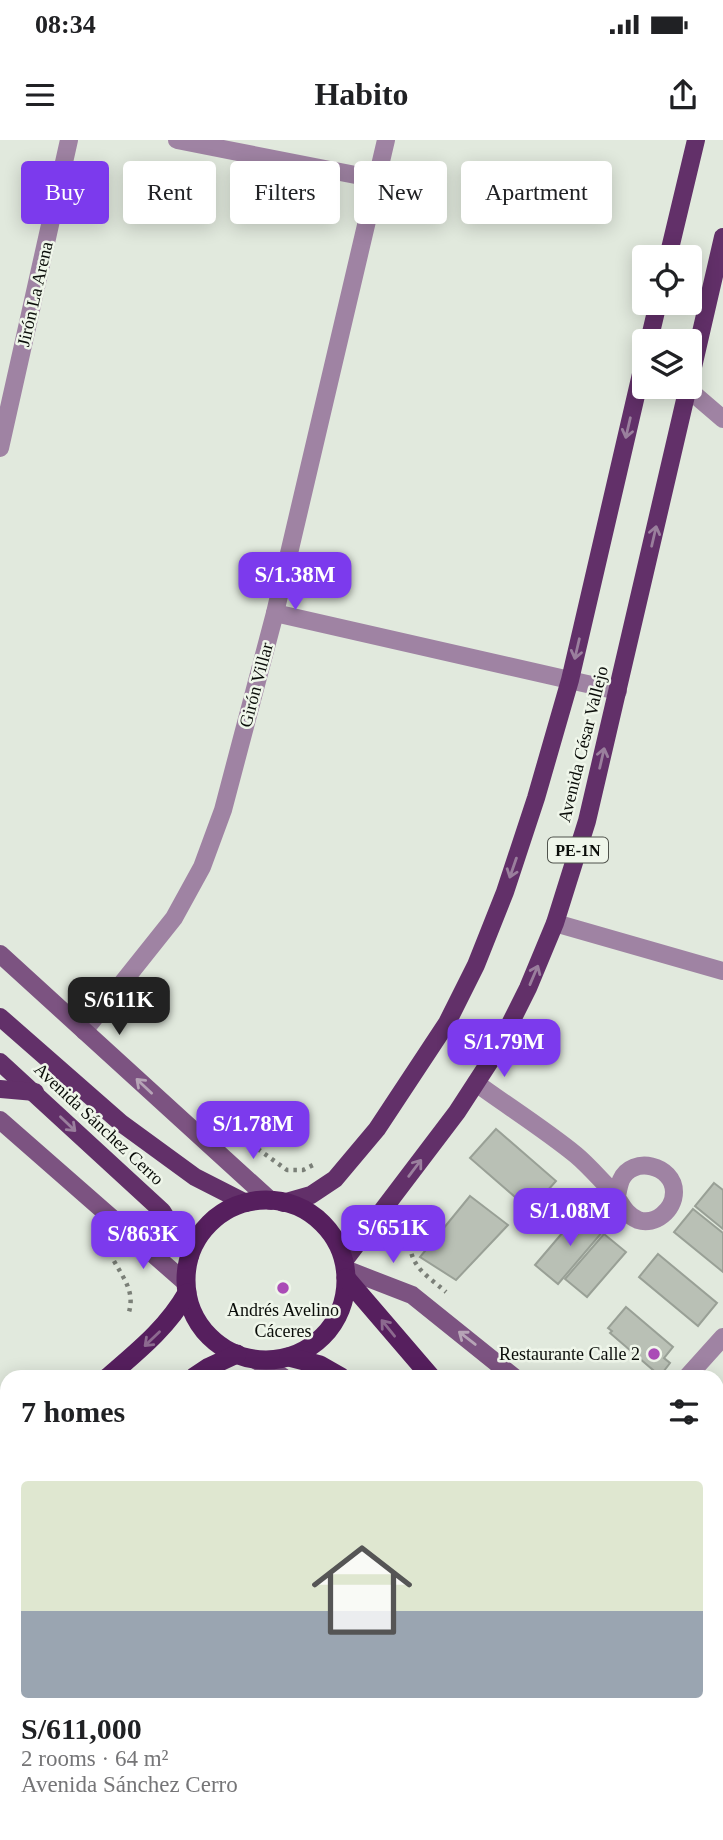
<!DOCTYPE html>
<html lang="en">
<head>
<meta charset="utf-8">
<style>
  :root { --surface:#fff; --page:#f6f6f6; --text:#202124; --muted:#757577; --line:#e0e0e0; --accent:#7c3aed }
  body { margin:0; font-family:Georgia,serif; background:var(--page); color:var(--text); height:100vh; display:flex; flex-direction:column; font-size:26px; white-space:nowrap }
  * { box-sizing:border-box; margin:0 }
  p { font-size:23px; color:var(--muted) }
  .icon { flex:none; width:38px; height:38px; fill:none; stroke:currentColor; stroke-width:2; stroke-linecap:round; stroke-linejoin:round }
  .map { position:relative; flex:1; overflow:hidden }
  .sheet { position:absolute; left:0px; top:1230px; width:724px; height:471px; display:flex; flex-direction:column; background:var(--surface); border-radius:21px 21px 0 0; box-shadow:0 4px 18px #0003 }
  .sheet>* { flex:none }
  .banner { position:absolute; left:21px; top:21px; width:682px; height:63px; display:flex; gap:14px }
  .fabs { position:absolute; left:632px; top:105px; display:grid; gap:14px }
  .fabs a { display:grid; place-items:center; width:70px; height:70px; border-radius:7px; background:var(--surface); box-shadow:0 4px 18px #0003; font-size:35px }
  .price { position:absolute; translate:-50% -60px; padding:0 16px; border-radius:14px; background:var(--accent); color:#fff; font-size:23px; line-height:46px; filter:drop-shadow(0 2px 4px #0008) }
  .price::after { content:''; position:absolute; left:50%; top:42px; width:21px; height:16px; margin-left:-10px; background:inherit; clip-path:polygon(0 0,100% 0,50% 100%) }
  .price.selected { background:#222; color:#fff }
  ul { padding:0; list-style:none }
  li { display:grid; align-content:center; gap:14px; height:371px; padding:0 21px }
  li+li { border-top:2px solid var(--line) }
  li span { display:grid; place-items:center; height:217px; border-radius:7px; color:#555 }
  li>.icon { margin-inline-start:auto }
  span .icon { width:126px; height:126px; fill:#fffc; stroke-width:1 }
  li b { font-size:30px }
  h2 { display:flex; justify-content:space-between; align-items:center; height:84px; padding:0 21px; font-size:30px }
  .tag { padding:0 24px; border-radius:7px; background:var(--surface); box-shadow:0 4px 18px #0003; font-size:24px; line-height:63px }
  .tag.selected { background:var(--accent); color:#fff }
  .status { display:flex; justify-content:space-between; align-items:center; height:49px; padding:0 35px; background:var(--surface); direction:ltr }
  .status svg { height:19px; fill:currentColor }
  header { display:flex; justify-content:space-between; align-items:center; height:91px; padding:0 21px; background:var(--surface); font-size:32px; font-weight:800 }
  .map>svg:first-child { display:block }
  .building { fill:#b9c0b5; stroke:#99a096; stroke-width:2 }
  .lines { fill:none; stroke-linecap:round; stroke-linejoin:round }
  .path { stroke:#7a7f77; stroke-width:4.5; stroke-dasharray:3.5 5; stroke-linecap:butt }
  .service { stroke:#9f83a3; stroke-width:10 }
  .minor { stroke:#9f83a3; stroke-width:18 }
  .tertiary { stroke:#9f83a3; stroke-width:18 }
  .secondary { stroke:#7c5381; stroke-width:18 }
  .primary { stroke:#623069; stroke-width:18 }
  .trunk { stroke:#561f5e; stroke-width:19 }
  .oneway { stroke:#9a7f9d }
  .oneway2 { stroke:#b6a4b6 }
  .oneway3 { stroke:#8c6a8f }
  .poi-dot { fill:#aa4cb6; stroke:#eff6ea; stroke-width:2.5 }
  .labels { text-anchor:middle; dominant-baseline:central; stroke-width:5; stroke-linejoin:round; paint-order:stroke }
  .shield { fill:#eff6ea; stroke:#4f534c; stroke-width:2 }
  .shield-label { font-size:16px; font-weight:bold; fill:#0a0d09 }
  .street-label { font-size:18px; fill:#0a0d09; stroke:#eff6ea }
  .poi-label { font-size:18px; fill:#0a0d09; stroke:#eff6ea }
</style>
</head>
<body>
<div class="status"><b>08:34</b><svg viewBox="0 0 49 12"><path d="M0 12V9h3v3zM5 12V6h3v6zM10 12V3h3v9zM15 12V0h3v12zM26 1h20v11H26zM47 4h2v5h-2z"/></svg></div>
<header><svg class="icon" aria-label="menu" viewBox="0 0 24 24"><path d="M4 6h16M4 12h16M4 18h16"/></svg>Habito<svg class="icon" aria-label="share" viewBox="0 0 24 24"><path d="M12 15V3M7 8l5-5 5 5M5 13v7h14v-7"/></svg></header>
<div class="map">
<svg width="723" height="1700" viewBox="0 0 723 1700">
  <rect width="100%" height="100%" fill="#e1e9dd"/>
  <g class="building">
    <path d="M496,989L556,1041L530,1070L470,1018Z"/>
    <path d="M714,1043L723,1050V1089L695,1066Z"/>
    <path d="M470,1056L508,1085L456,1140L420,1117Z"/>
    <path d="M693,1069L723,1093V1132L674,1092Z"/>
    <path d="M581,1071L604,1090L558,1144L535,1125Z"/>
    <path d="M604,1094L626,1112L587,1157L565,1139Z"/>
    <path d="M658,1114L717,1163L698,1186L639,1137Z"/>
    <path d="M626,1167L673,1207L664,1218L670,1223L660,1236L610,1193L612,1191L608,1188Z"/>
    <path d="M723,1274V1296L718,1291V1280Z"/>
    <path d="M7,1684V1694H85L92,1700H0V1692Z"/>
    <path d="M157,1694H278L285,1700H164Z"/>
    <path d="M314,1694H428L423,1700H321Z"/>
  </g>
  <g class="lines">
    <g class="path">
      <path d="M237,994L287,1030H303L315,1024"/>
      <path d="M409,1097C410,1127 424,1133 446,1152"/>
      <path d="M114,1121C124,1139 136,1153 128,1175"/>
    </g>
    <g class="service">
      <path d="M0,1668L7,1660"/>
      <path d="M135,1694L142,1700"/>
      <path d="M475,1700L480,1694"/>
    </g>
    <g class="minor">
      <path d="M177,0L376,39"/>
      <path d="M688,249L723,279"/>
      <path d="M275,473L618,551"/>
      <path d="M555,783L723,831"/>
      <path d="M84,891L174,778L202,727L223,670L275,473L386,0"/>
      <path d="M476,943C509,967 544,989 576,1015C588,1025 599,1038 610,1049C621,1060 622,1073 638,1080C655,1086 674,1070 674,1052C674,1025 632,1015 621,1040C619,1045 618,1051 617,1056"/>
      <path d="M687,1237L723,1197"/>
    </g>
    <path class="tertiary" d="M0,308L69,0"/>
    <g class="secondary">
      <path d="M0,814L271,1061"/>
      <path d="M0,980L186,1143"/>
      <path d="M345,1129L412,1155L514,1237"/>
      <path d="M254,1219L283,1237"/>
      <path d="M718,1418L723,1423"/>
      <path d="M718,1634L723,1639"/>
    </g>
    <g class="primary">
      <path d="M668,117L696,0"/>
      <path d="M649,201L658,163"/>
      <path d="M690,240L723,97"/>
      <path d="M0,877L121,983L195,1037L246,1063"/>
      <path d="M0,922L162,1071L190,1116"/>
      <path d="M0,949L35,952"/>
      <path d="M283,1063L311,1055L335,1039L377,989L447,883L476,825L505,752L536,658L570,540L644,221"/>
      <path d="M344,1121L457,972L496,912L528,848L555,783L587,681L688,247"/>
    </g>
    <g class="trunk">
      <circle cx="266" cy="1140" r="80"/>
      <path d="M346,1138L431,1237"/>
      <path d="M289,1217L320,1225L341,1237"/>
      <path d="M108,1237C138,1211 167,1188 187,1153"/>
      <path d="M194,1237L209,1227L237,1214"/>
      <path d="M0,1326L7,1321"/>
      <path d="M0,1389L7,1383"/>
      <path d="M718,1504L723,1509"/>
      <path d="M718,1547L723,1552"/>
    </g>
  </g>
  <defs><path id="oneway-shaft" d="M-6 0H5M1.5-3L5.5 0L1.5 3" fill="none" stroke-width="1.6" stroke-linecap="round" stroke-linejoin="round" transform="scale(1.75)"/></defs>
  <g class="oneway">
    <use href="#oneway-shaft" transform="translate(628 288) rotate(103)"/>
    <use href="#oneway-shaft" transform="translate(654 396) rotate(-77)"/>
    <use href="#oneway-shaft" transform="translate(577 509) rotate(103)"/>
    <use href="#oneway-shaft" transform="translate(602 618) rotate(-77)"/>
    <use href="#oneway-shaft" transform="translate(513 728) rotate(109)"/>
    <use href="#oneway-shaft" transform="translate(534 835) rotate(-67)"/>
    <use href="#oneway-shaft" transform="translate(68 984) rotate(44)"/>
    <use href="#oneway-shaft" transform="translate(415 1028) rotate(-53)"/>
  </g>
  <g class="oneway2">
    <use href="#oneway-shaft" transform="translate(144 946) rotate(-137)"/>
    <use href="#oneway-shaft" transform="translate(467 1198) rotate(-142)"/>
  </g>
  <g class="oneway3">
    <use href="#oneway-shaft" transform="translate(388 1188) rotate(-129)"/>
    <use href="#oneway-shaft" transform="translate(152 1199) rotate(136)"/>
  </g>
  <g class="poi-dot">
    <circle cx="283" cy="1148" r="7"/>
    <circle cx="654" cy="1214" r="7"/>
  </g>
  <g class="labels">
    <rect class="shield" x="548" y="697.5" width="60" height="25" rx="5"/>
    <g class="shield-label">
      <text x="578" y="710">PE-1N</text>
    </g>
    <g class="street-label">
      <text transform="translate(35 154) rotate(-77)">Jirón La Arena</text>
      <text transform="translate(256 545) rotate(-75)">Girón Villar</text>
      <text transform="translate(583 604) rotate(-76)">Avenida César Vallejo</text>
      <text transform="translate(99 984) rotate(43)">Avenida Sánchez Cerro</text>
    </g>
    <g class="poi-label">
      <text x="283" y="1170">Andrés Avelino<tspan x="283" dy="21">Cáceres</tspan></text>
      <text x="640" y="1214" text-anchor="end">Restaurante Calle 2</text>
    </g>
  </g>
</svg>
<div class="fabs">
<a><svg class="icon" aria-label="locate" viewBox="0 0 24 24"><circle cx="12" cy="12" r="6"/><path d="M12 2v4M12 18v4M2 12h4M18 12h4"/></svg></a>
<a><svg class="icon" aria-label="layers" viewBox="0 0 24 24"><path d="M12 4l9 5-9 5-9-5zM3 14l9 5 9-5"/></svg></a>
</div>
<b class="price" style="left:295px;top:472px">S/1.38M</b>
<b class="price selected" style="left:119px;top:897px">S/611K</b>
<b class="price" style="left:504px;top:939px">S/1.79M</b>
<b class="price" style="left:253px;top:1021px">S/1.78M</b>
<b class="price" style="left:570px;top:1108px">S/1.08M</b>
<b class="price" style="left:393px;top:1125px">S/651K</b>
<b class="price" style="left:143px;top:1131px">S/863K</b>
<div class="banner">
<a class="tag selected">Buy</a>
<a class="tag">Rent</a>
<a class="tag">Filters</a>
<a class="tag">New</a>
<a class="tag">Apartment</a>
</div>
<section class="sheet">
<h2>7 homes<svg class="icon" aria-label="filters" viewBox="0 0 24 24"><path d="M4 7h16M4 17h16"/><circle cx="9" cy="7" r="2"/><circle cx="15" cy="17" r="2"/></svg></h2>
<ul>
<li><span style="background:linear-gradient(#dfe7d0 60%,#9aa5b1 0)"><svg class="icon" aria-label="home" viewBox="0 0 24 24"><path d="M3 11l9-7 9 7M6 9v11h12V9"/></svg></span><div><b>S/611,000</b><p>2 rooms · 64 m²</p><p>Avenida Sánchez Cerro</p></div></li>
</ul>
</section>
</div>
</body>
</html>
